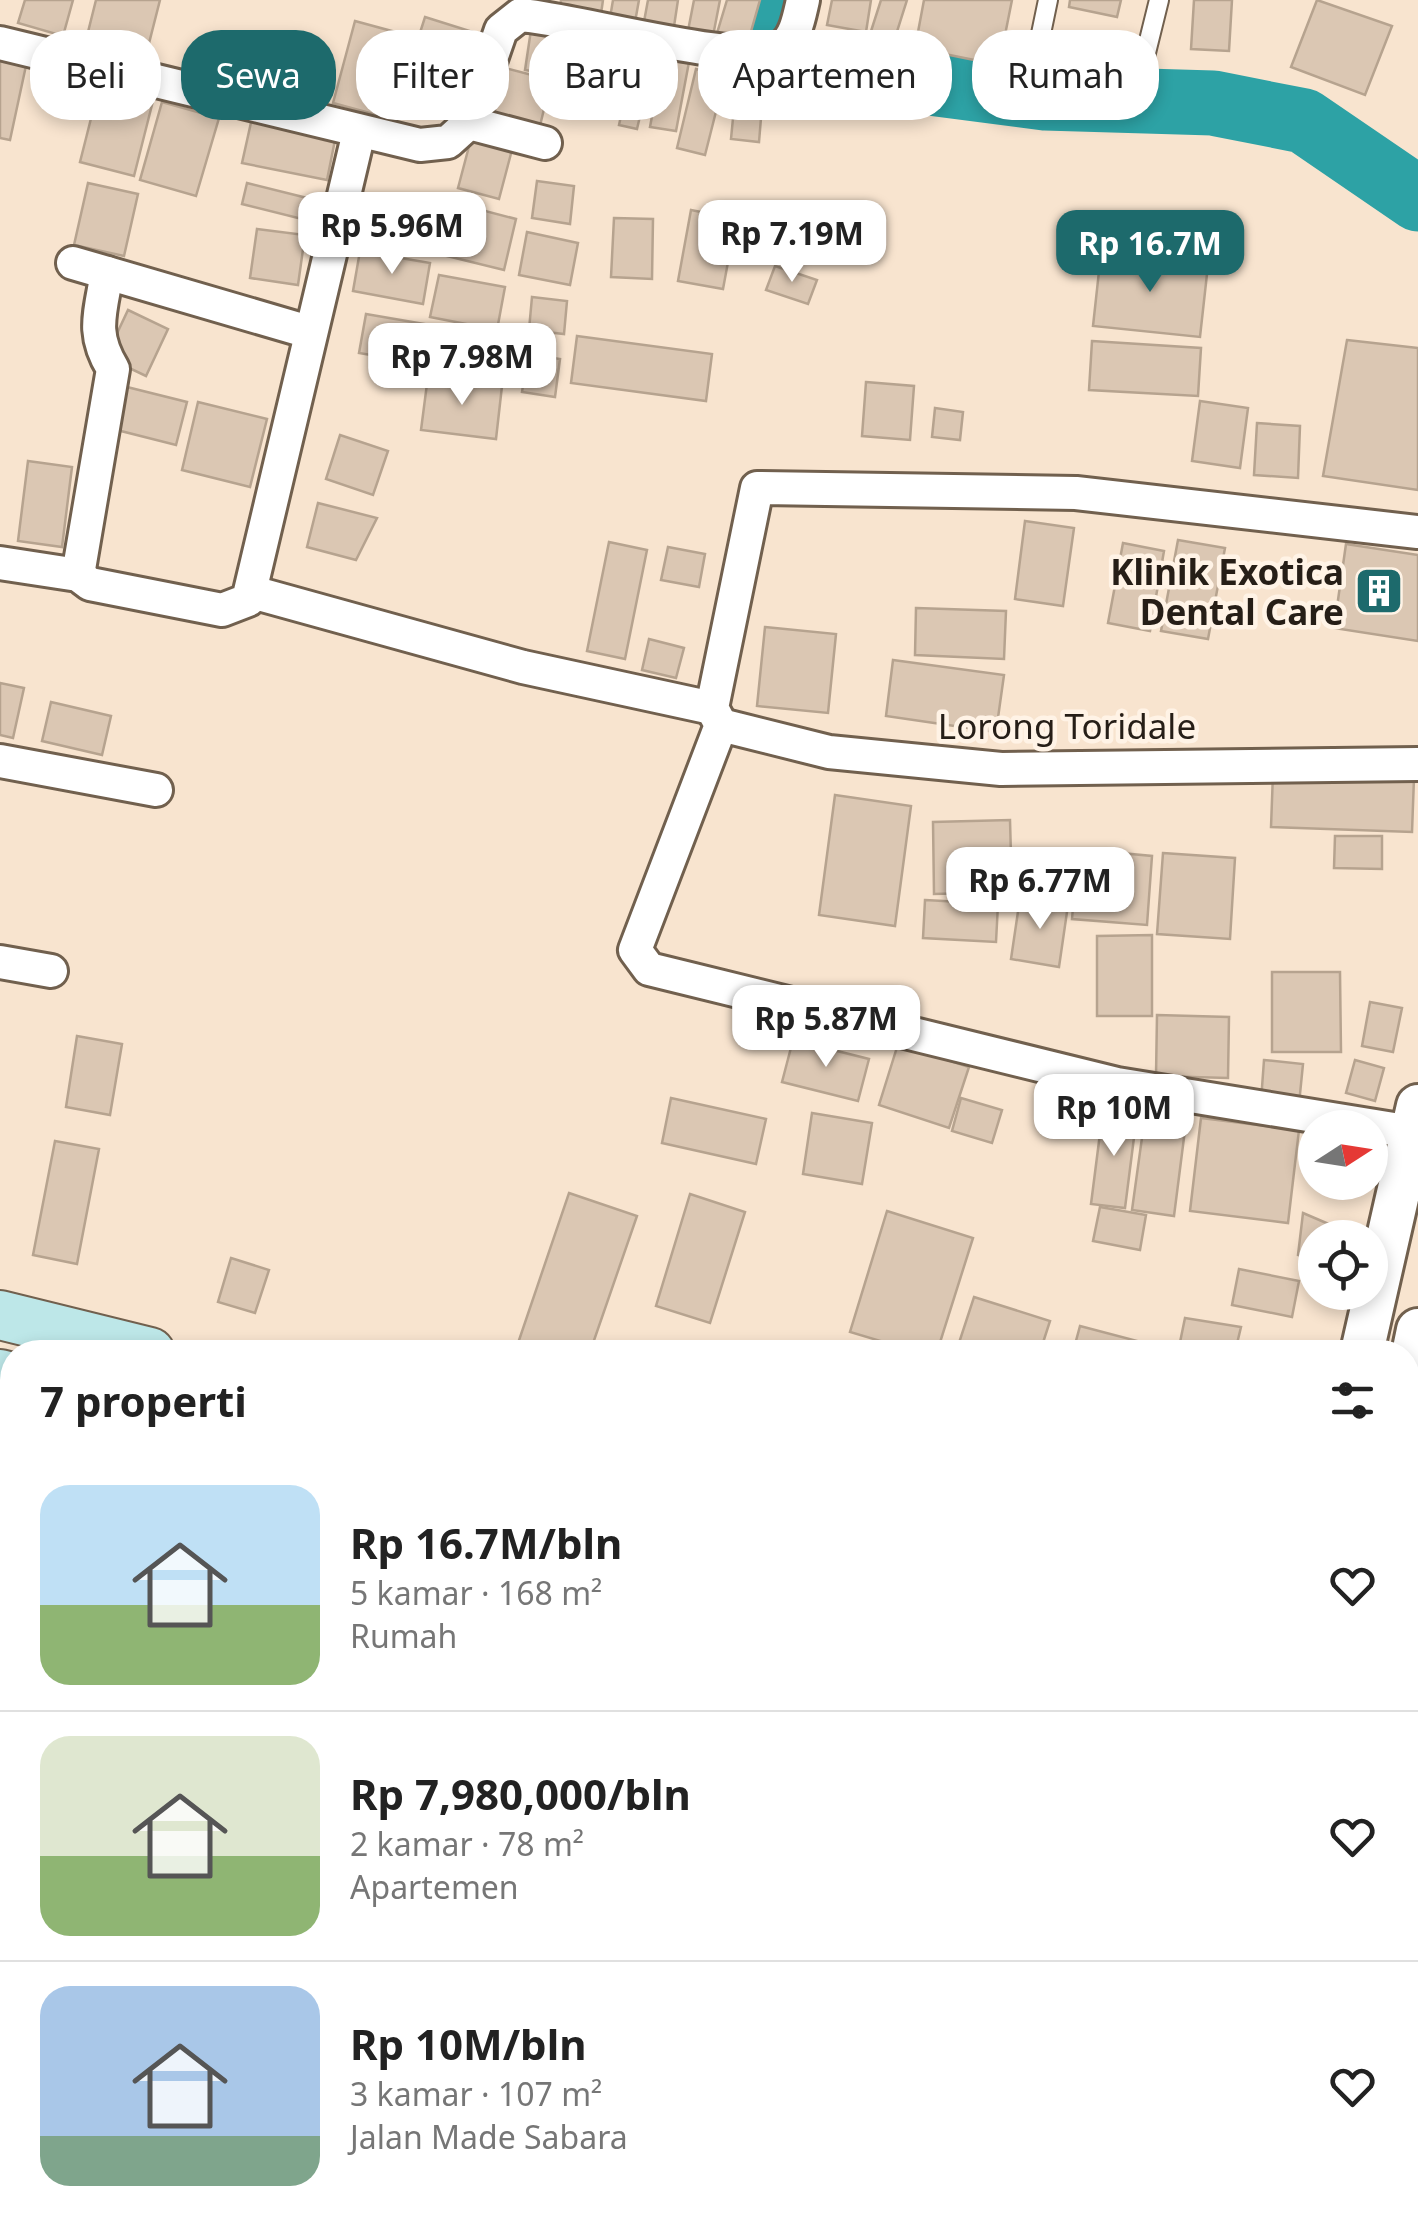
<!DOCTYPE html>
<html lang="id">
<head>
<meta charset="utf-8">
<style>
  :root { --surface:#fff; --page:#f2f2f2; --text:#222; --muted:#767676; --line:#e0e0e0; --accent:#1d6a6c }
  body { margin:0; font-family:"Noto Sans",sans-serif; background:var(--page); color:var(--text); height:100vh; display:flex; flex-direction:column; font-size:38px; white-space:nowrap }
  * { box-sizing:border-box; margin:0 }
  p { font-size:32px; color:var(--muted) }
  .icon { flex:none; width:55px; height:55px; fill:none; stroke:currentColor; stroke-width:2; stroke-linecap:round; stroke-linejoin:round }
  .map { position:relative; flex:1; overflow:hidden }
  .panel { position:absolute; left:0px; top:1340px; width:1420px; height:892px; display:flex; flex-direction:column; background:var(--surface); border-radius:40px 40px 0 0; box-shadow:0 5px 15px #0003 }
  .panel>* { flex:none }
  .top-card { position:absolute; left:30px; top:30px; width:1360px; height:90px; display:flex; gap:20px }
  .needle { width:65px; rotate:78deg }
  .buttons { position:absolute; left:1298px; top:1110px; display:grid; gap:20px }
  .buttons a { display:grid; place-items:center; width:90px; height:90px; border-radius:50%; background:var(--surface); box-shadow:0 5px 15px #0003; font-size:50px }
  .price { position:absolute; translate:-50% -85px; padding:0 22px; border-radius:20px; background:#fff; color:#222; font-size:32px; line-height:65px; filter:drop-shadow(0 2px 5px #0008) }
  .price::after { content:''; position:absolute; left:50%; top:60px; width:30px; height:22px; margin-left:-15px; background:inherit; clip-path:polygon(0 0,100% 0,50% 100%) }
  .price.on { background:var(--accent); color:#fff }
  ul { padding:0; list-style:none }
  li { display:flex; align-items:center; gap:30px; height:250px; padding:0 40px }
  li+li { border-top:2px solid var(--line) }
  li span { display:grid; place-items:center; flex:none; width:280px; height:200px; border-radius:30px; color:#555 }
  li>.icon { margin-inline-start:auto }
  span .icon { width:120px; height:120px; fill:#fffc; stroke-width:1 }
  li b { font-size:42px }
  h2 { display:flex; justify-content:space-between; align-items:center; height:120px; padding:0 40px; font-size:42px }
  .chip { padding:0 35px; border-radius:40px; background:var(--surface); box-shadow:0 5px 15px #0003; font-size:35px; line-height:90px }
  .chip.on { background:var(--accent); color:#fff }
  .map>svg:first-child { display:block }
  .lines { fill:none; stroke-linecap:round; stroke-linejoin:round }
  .river { stroke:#2da2a5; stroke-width:65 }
  .building { fill:#dbc7b3; stroke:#b6a38f; stroke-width:2.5 }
  .service-casing { stroke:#71604e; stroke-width:22 }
  .minor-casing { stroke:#71604e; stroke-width:38 }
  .tertiary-casing { stroke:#71604e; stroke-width:48 }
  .secondary-casing { stroke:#71604e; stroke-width:52 }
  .service { stroke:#fff; stroke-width:18 }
  .minor { stroke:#fff; stroke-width:32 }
  .tertiary { stroke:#fff; stroke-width:42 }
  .secondary { stroke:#bde7e8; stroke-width:48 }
  .labels { text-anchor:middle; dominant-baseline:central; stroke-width:9; stroke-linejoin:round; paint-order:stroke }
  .poi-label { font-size:35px; font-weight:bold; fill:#261e17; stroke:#fff3e6; text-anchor:end }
  .street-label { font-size:35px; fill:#261e17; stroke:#fff3e6 }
</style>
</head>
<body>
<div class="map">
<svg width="1418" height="2231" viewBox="0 0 1418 2231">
  <rect width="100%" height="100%" fill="#f8e4cf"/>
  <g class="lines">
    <path class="river" d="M778,0L777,44L791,65L1045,98L1213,103L1304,121L1418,199"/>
  </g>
  <g class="building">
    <path d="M25,0H73L63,36L18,23Z"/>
    <path d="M96,0H160L145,59L85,44Z"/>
    <path d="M561,0H603L601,14L560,8Z"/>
    <path d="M613,0H639L635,22L610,18Z"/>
    <path d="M648,0H678L673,33L643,27Z"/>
    <path d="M694,0H720L712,41L687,36Z"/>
    <path d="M727,0H760L746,49L715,40Z"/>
    <path d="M832,0H871L866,32L827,25Z"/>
    <path d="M881,0H907L888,60L864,53Z"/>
    <path d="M924,0H1012L999,65L915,48Z"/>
    <path d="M1070,0H1121L1117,17L1069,7Z"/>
    <path d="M1194,0H1232L1229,51L1191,49Z"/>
    <path d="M1317,0L1392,26L1365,95L1291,67Z"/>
    <path d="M425,17L492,38L477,86L410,64Z"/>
    <path d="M355,21L399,33L377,115L333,103Z"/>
    <path d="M531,30L562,35L555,75L525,70Z"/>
    <path d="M594,51L625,57L613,117L581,110Z"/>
    <path d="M635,52L654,56L637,129L619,125Z"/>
    <path d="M0,55L27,61L10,140L0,138Z"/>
    <path d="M663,57L689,62L676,131L650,127Z"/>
    <path d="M738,67L765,70L759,142L731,139Z"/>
    <path d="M505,68L551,80L538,134L492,123Z"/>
    <path d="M696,69L725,76L705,155L677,148Z"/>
    <path d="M101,79L155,93L134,176L80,162Z"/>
    <path d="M162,102L219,118L196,196L140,180Z"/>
    <path d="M252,118L336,135L327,180L242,163Z"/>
    <path d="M472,135L513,146L499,199L458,188Z"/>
    <path d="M537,181L574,186L570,224L532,218Z"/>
    <path d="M88,183L138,194L124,256L74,245Z"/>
    <path d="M247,183L315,200L310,221L242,204Z"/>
    <path d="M368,196L441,210L433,254L360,241Z"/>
    <path d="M451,202L516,219L504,270L439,254Z"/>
    <path d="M691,210L736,219L723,289L678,281Z"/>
    <path d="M614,218L653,219L652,279L611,277Z"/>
    <path d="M257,229L305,235L298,285L250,278Z"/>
    <path d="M527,232L578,243L570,285L519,275Z"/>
    <path d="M360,251L430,263L423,304L353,291Z"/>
    <path d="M1101,253L1208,265L1200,337L1093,326Z"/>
    <path d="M775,266L817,280L808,304L766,290Z"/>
    <path d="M439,275L505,287L497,330L430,317Z"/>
    <path d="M532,297L567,301L564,334L529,330Z"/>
    <path d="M128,310L168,329L146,376L106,357Z"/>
    <path d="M366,314L436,326L430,365L359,353Z"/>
    <path d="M577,336L712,354L706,401L571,383Z"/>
    <path d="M1347,340L1418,348V490L1323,476Z"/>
    <path d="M1092,341L1201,348L1198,396L1089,390Z"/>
    <path d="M528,354L560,359L555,397L522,392Z"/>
    <path d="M428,376L502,386L496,439L421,430Z"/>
    <path d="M866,382L914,386L910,440L862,436Z"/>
    <path d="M123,386L187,402L176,445L113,429Z"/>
    <path d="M1200,401L1248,408L1240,468L1192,461Z"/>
    <path d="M198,402L267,419L250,487L182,470Z"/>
    <path d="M935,408L963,412L960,440L932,437Z"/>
    <path d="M1257,423L1300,426L1298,478L1254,475Z"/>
    <path d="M340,435L388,451L373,495L326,479Z"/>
    <path d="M28,461L72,467L62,547L18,541Z"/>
    <path d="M318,503L377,518L356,560L307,547Z"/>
    <path d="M1025,521L1074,528L1063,606L1015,599Z"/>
    <path d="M1178,540L1225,548L1208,639L1161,631Z"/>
    <path d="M609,542L647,550L625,659L587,651Z"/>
    <path d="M1123,543L1164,551L1150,631L1108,623Z"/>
    <path d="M1346,544L1418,555V641L1334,628Z"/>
    <path d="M668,547L705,554L699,587L661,580Z"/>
    <path d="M916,608L1006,611L1004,659L915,655Z"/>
    <path d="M765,627L836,634L828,713L757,706Z"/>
    <path d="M649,639L684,648L676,678L642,670Z"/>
    <path d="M893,660L1004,675L996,732L886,716Z"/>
    <path d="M0,683L24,688L13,738L0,735Z"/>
    <path d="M51,702L111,716L102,755L42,741Z"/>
    <path d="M1273,773L1414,778L1412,832L1271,827Z"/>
    <path d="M835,795L911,806L895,926L819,915Z"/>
    <path d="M1010,820L1012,892L934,894L933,822Z"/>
    <path d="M1335,836H1382V869L1334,868Z"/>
    <path d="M1078,849L1152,856L1147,925L1072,919Z"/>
    <path d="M1163,853L1235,858L1230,939L1157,934Z"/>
    <path d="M1020,898L1068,905L1059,967L1011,959Z"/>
    <path d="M925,900L998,904L996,942L923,938Z"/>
    <path d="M1152,935V1016H1097V936Z"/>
    <path d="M1272,972H1340L1341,1052H1272Z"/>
    <path d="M1370,1002L1402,1008L1393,1052L1362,1046Z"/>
    <path d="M1157,1015L1229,1017L1228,1078L1156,1076Z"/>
    <path d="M77,1036L122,1044L110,1115L66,1107Z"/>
    <path d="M793,1040L869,1059L858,1101L782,1082Z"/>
    <path d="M898,1044L969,1067L949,1128L879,1105Z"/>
    <path d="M1264,1060L1303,1064L1299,1104L1261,1101Z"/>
    <path d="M1355,1060L1384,1068L1375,1101L1346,1093Z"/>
    <path d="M671,1098L766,1119L756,1164L662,1143Z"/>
    <path d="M961,1098L1002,1110L992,1143L952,1131Z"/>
    <path d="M1103,1110L1137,1114L1125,1208L1091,1204Z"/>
    <path d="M812,1113L872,1123L862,1184L803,1174Z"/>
    <path d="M1145,1116L1186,1122L1174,1216L1132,1210Z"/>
    <path d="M1201,1118L1299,1130L1288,1223L1190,1211Z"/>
    <path d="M55,1141L99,1149L77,1264L33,1255Z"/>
    <path d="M569,1193L637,1216L590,1352H515Z"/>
    <path d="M690,1194L745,1212L710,1323L656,1306Z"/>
    <path d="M1100,1207L1146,1215L1140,1250L1093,1241Z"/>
    <path d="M887,1211L973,1238L937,1352H917L850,1332Z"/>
    <path d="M1303,1213L1338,1228L1340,1238H1315V1262L1298,1255Z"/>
    <path d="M231,1258L269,1270L255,1313L218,1302Z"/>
    <path d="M1239,1269L1299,1281L1292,1317L1232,1305Z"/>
    <path d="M974,1297L1050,1321L1040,1352H956Z"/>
    <path d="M1185,1318L1241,1327L1235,1352H1178Z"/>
    <path d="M1080,1326L1145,1343L1142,1352H1073Z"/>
    <path d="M7,1476L6,1535L0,1534V1477Z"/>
    <path d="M0,1594L12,1597V1703L0,1701Z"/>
    <path d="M1417,1898H1418V1946L1408,1944Z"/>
    <path d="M1408,1986L1418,1987V2035L1408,2034Z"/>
    <path d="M0,2187H12V2220H28V2231H0Z"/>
    <path d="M57,2220H94L95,2231H57Z"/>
    <path d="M99,2220H166L164,2231H133Z"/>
    <path d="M674,2220H726L724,2231Z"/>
  </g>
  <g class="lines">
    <g class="service-casing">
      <g id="service">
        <path d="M1037,53L1048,0"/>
        <path d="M1139,81L1159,0"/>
        <path d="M342,2220L413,2231"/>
        <path d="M189,2231L192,2220"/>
      </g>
    </g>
    <g class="minor-casing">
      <g id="minor">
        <path d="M0,43L420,145L448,142L469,123L501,30L520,15C570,18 748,68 781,48C796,38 799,17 803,0"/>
        <path d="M469,123L545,143"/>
        <path d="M73,263L309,332"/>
        <path d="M0,563L78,575L90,584L222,610L248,600L359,132"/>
        <path d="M78,575L113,369C91,333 100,314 107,273"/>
        <path d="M252,592L523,667L712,708"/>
        <path d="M721,725L829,752L1001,769L1418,764"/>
        <path d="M0,761L156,790"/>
        <path d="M0,962L51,971"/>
        <path d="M1412,1132L1117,1084L649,969L635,950L721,725L712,708L757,488L1076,493L1418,532"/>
      </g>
    </g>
    <g class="tertiary-casing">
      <g id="tertiary">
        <path d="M1362,1352L1418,1106"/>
        <path d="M1408,1378L1418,1330"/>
        <path d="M1182,2231L1184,2220"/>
        <path d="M1232,2231L1234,2220"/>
      </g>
    </g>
    <g class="secondary-casing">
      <g id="secondary">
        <path d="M0,1315L150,1352"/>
        <path d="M0,1374L12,1377"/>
        <path d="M1408,1661L1418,1664"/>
        <path d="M1408,1722L1418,1725"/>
      </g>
    </g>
    <use href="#service" class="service"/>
    <use href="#minor" class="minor"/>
    <use href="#tertiary" class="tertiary"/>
    <use href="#secondary" class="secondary"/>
  </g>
  <defs>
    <g id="building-square" transform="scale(2.5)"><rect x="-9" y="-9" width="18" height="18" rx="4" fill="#1d6a6c" stroke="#fff3e6"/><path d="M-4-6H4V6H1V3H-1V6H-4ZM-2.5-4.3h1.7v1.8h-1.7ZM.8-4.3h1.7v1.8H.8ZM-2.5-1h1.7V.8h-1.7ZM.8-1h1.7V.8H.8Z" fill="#fff"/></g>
  </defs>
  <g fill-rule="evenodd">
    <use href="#building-square" x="1379" y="591"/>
  </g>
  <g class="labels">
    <g class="poi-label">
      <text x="1344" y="571">Klinik Exotica<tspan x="1344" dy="40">Dental Care</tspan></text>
    </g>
    <g class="street-label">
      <text x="1067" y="725">Lorong Toridale</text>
    </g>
  </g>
</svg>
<div class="buttons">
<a><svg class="needle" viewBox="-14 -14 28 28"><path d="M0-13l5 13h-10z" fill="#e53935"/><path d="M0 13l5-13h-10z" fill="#767676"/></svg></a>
<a><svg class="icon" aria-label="locate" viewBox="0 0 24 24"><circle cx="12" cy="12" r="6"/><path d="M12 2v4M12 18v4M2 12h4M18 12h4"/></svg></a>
</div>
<b class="price" style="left:392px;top:277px">Rp 5.96M</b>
<b class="price" style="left:792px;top:285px">Rp 7.19M</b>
<b class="price on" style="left:1150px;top:295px">Rp 16.7M</b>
<b class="price" style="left:462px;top:408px">Rp 7.98M</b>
<b class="price" style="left:1040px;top:932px">Rp 6.77M</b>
<b class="price" style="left:826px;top:1070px">Rp 5.87M</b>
<b class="price" style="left:1114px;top:1159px">Rp 10M</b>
<div class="top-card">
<a class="chip">Beli</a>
<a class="chip on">Sewa</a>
<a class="chip">Filter</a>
<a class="chip">Baru</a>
<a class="chip">Apartemen</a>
<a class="chip">Rumah</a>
</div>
<section class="panel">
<h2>7 properti<svg class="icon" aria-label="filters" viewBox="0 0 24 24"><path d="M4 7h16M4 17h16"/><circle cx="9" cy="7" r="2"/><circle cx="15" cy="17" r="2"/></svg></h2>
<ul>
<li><span style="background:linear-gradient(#bfe0f5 60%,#8fb573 0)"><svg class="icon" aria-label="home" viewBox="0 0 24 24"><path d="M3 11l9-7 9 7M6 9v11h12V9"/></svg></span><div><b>Rp 16.7M/bln</b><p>5 kamar · 168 m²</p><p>Rumah</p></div><svg class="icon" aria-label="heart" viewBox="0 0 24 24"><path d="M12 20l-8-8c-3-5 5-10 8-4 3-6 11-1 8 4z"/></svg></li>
<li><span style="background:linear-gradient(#dfe7d0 60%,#8fb573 0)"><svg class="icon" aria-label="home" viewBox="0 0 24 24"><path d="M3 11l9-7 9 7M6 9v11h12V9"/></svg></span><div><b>Rp 7,980,000/bln</b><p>2 kamar · 78 m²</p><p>Apartemen</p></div><svg class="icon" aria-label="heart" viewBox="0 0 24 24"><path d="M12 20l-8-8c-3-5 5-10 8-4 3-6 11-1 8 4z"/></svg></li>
<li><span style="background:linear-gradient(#a9c7e8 75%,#7fa58c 0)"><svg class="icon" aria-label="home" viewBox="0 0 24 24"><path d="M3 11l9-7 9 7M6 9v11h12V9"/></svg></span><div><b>Rp 10M/bln</b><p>3 kamar · 107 m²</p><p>Jalan Made Sabara</p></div><svg class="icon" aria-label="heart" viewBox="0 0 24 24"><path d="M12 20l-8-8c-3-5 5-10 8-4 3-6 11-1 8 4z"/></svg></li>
</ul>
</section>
</div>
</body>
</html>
